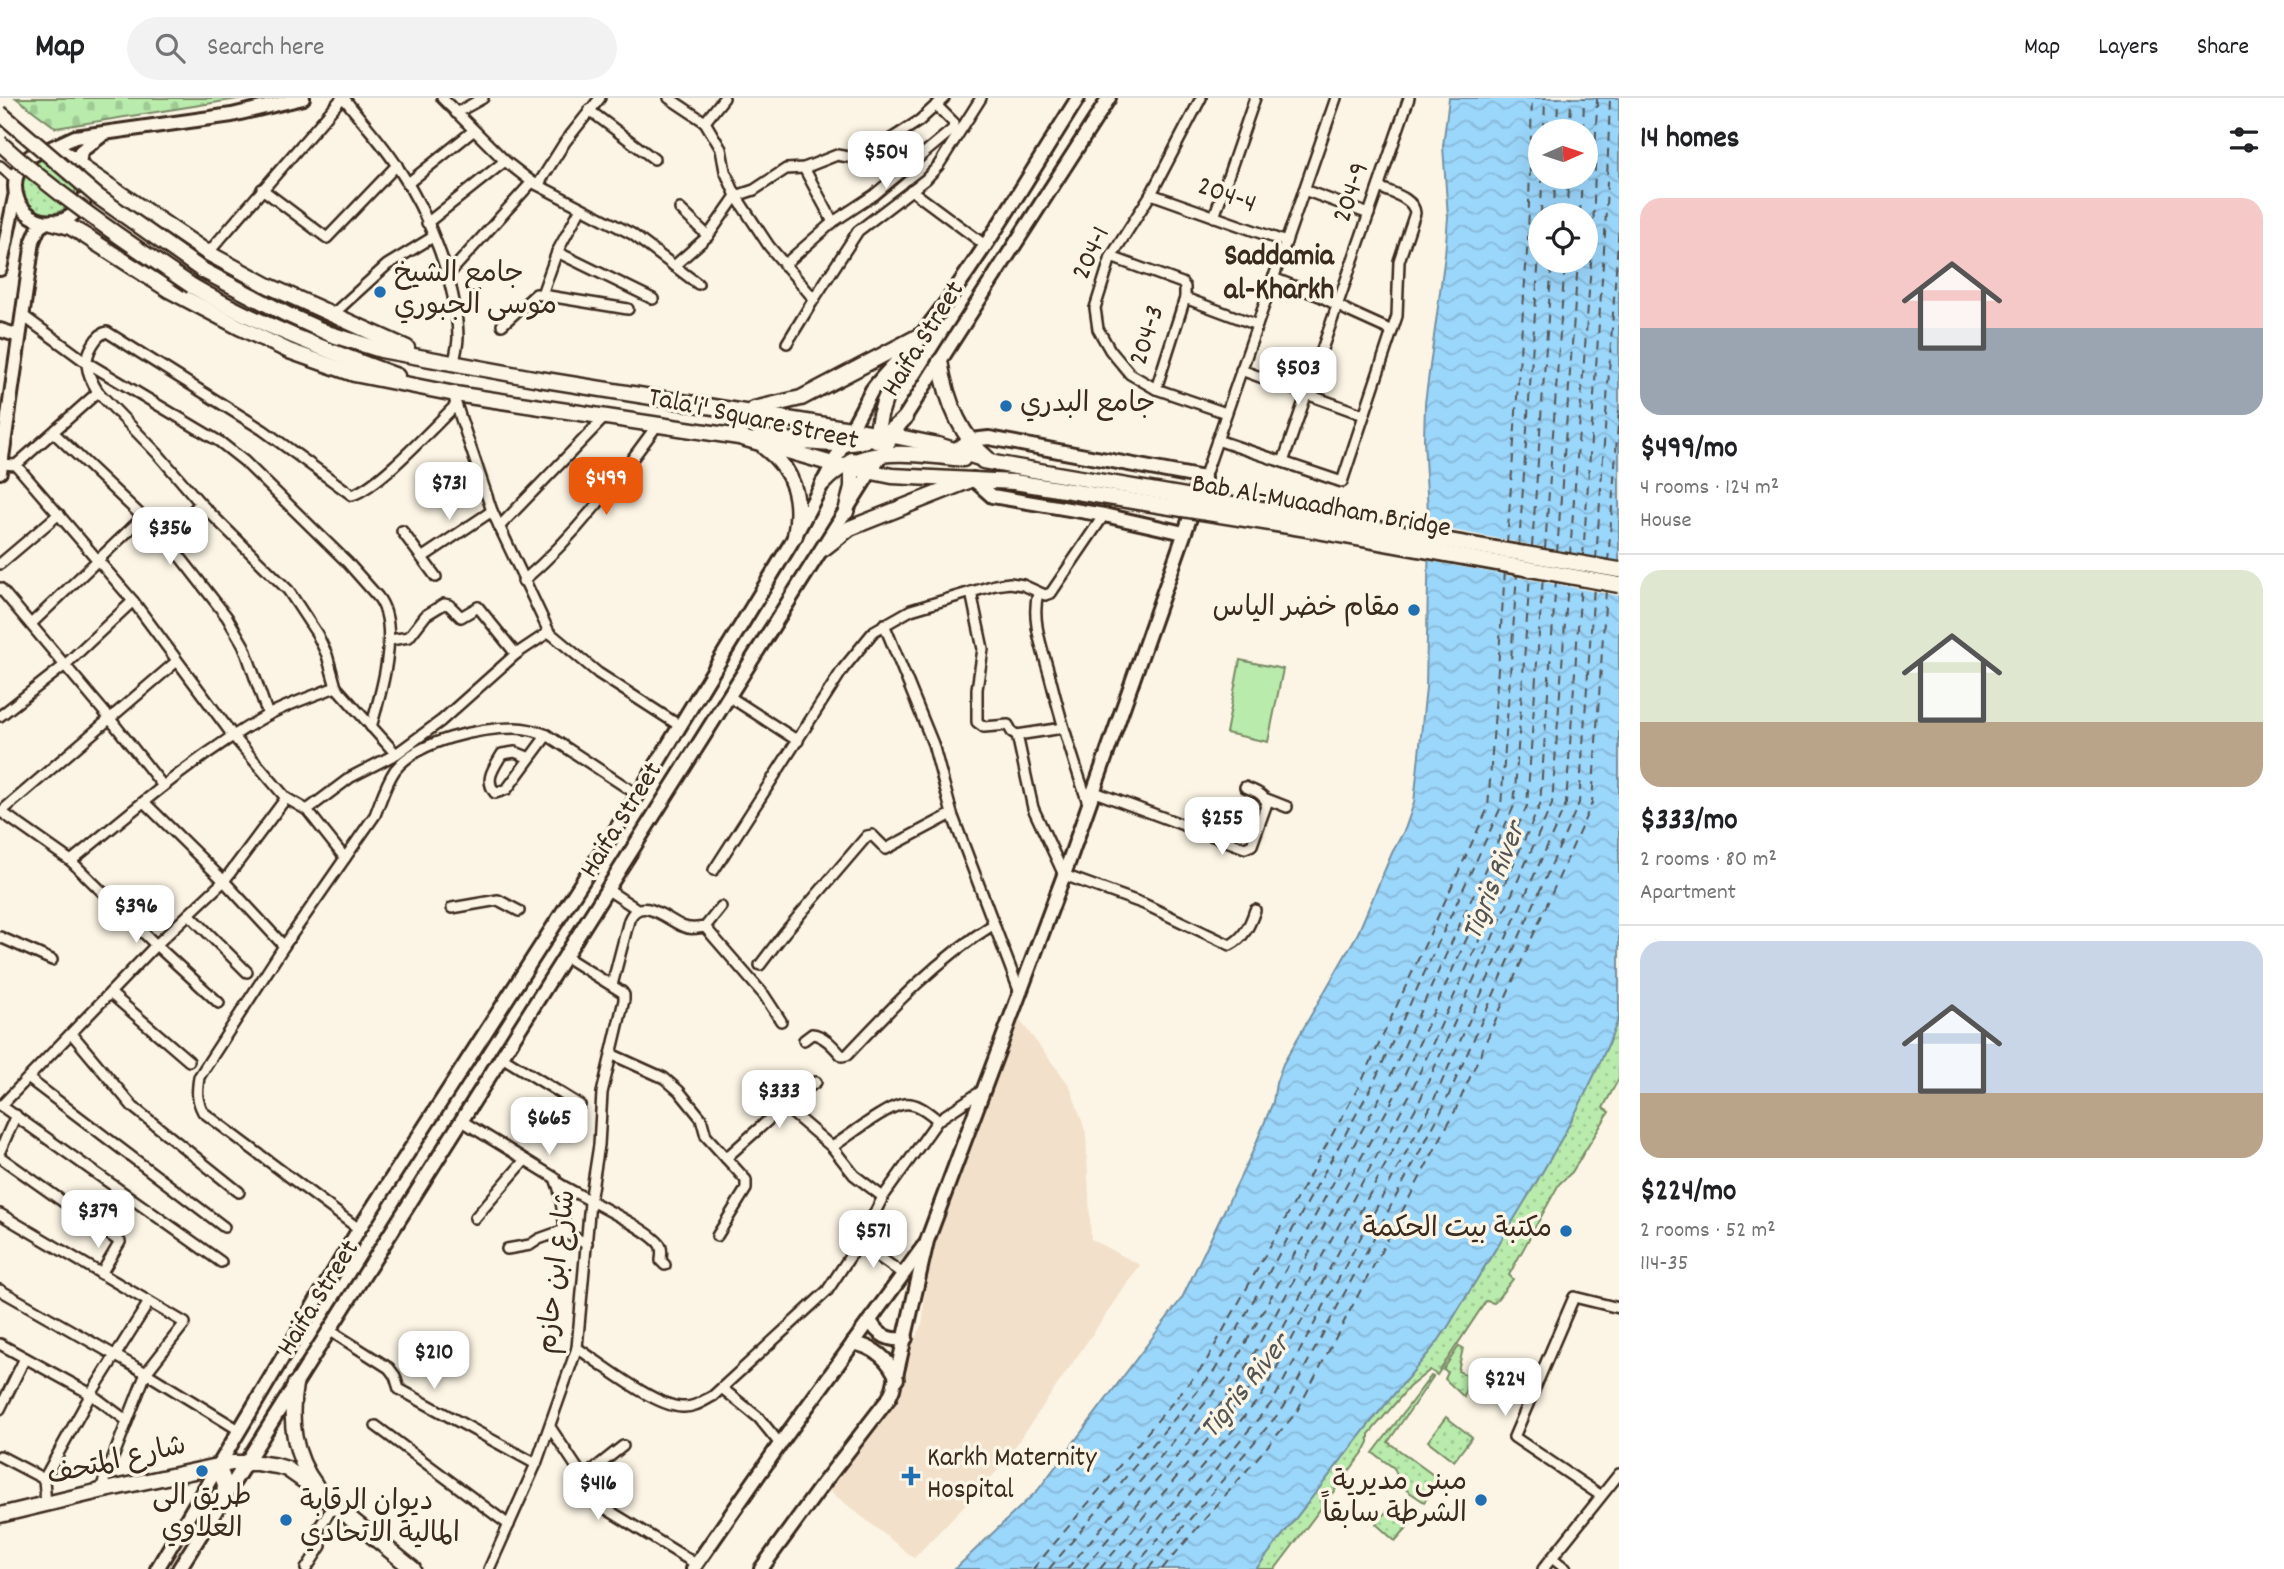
<!DOCTYPE html>
<html lang="en">
<head>
<meta charset="utf-8">
<style>
  :root { --surface:#fff; --page:#f2f2f2; --text:#202124; --muted:#757577; --line:#e0e0e0; --accent:#ea580c }
  body { margin:0; font-family:Dekko,"Playpen Sans Arabic",sans-serif; background:var(--page); color:var(--text); height:100vh; display:flex; flex-direction:column; font-size:26px; white-space:nowrap }
  * { box-sizing:border-box; margin:0 }
  p { font-size:23px; color:var(--muted) }
  .icon { flex:none; width:38px; height:38px; fill:none; stroke:currentColor; stroke-width:2; stroke-linecap:round; stroke-linejoin:round }
  .map { position:relative; flex:1; overflow:hidden }
  .side { display:flex; flex-direction:column; background:var(--surface); width:665px }
  .side>* { flex:none }
  .needle { width:46px; rotate:87deg }
  .controls { position:absolute; left:1528px; top:21px; display:grid; gap:14px }
  .controls a { display:grid; place-items:center; width:70px; height:70px; border-radius:50%; background:var(--surface); box-shadow:0 7px 28px #0002; font-size:35px }
  .price { position:absolute; translate:-50% -60px; padding:0 16px; border-radius:14px; background:#fff; color:#222; font-size:23px; line-height:46px; filter:drop-shadow(0 2px 4px #0008) }
  .price::after { content:''; position:absolute; left:50%; top:42px; width:21px; height:16px; margin-left:-10px; background:inherit; clip-path:polygon(0 0,100% 0,50% 100%) }
  .price.active { background:var(--accent); color:#fff }
  ul { padding:0; list-style:none }
  li { display:grid; align-content:center; gap:14px; height:371px; padding:0 21px }
  li+li { border-top:2px solid var(--line) }
  li span { display:grid; place-items:center; height:217px; border-radius:21px; color:#555 }
  li>.icon { margin-inline-start:auto }
  span .icon { width:126px; height:126px; fill:#fffc; stroke-width:1 }
  li b { font-size:30px }
  h2 { display:flex; justify-content:space-between; align-items:center; height:84px; padding:0 21px; font-size:30px }
  header { display:flex; align-items:center; gap:42px; box-sizing:border-box; height:98px; padding:0 35px; background:var(--surface); border-bottom:2px solid var(--line) }
  header strong { font-size:33px }
  nav { display:flex; gap:38px; margin-inline-start:auto; font-size:24px }
  .search { width:490px; height:63px; background:var(--page); display:flex; align-items:center; gap:18px; box-sizing:border-box; padding:0 24px; border-radius:38px; color:var(--muted); font-size:26px }
  main { display:flex; flex:1; min-height:0 }
  .map>svg:first-child { display:block }
  .built { fill:#f2e0ca }
  .grass { fill:url(#grass-dots); stroke:#7a8a65; stroke-width:2 }
  .cemetery { fill:url(#cemetery-stones); stroke:#7a8a65; stroke-width:2 }
  .pitch { fill:#b8ebac; stroke:#7a8a65; stroke-width:2 }
  .water { fill:url(#water-waves); stroke:#7591a3; stroke-width:2; fill-rule:evenodd }
  .pier { fill:#fcf5e5 }
  .lines { fill:none; stroke-linecap:round; stroke-linejoin:round }
  .ferry { stroke:#535555; stroke-width:2; stroke-dasharray:9 7; stroke-linecap:butt }
  .street-casing { stroke:#3b2a1e; stroke-width:14 }
  .secondary-casing { stroke:#3b2a1e; stroke-width:18 }
  .primary-casing { stroke:#3b2a1e; stroke-width:19 }
  .street { stroke:#fcf5e5; stroke-width:9 }
  .secondary { stroke:#fcf5e5; stroke-width:12 }
  .primary { stroke:#fcf5e5; stroke-width:14 }
  .primary-bridge-casing { stroke:#3b2a1e; stroke-width:19; stroke-linecap:butt }
  .primary-bridge { stroke:#fcf5e5; stroke-width:14 }
  .poi-dot { fill:#1f6fb2; stroke:#fcf5e5; stroke-width:2.5 }
  .labels { text-anchor:middle; dominant-baseline:central; stroke-width:7; stroke-linejoin:round; paint-order:stroke }
  .street-label { font-size:28px; fill:#3b2a1e; stroke:#fcf5e5 }
  .poi-label { font-size:28px; fill:#3b2a1e; stroke:#fcf5e5; text-anchor:start }
  .neighbourhood-label { font-size:30px; font-weight:bold; fill:#3b2a1e; stroke:#fcf5e5 }
  .water-label { font-size:30px; font-style:italic; fill:#535555; stroke:#fcf5e5 }
</style>
</head>
<body>
<header>
<strong>Map</strong>
<div class="search"><svg class="icon" aria-label="search" viewBox="0 0 24 24"><circle cx="10" cy="10" r="6"/><path d="M15 15l6 6"/></svg>Search here</div>
<nav><a>Map</a><a>Layers</a><a>Share</a></nav>
</header>
<main>
<div class="map">
<svg width="1619" height="1471" viewBox="0 0 1619 1471">
  <defs>
    <pattern id="grass-dots" width="8" height="8" patternUnits="userSpaceOnUse" patternTransform="scale(1.75)"><rect width="8" height="8" fill="#b8ebac"/><path d="M2 2h.1M6 6h.1" fill="none" stroke="#9fca94" stroke-width="1.8" stroke-linecap="round"/></pattern>
    <pattern id="cemetery-stones" width="16" height="16" patternUnits="userSpaceOnUse" patternTransform="scale(1.75)"><rect width="16" height="16" fill="#b8ebac"/><path d="M2 7V4a2 2 0 0 1 4 0v3zM10 15v-3a2 2 0 0 1 4 0v3z" fill="#9fca94"/></pattern>
    <pattern id="water-waves" width="16" height="10" patternUnits="userSpaceOnUse" patternTransform="scale(1.75)"><rect width="16" height="10" fill="#9bd6fb"/><path d="M0 5q4-4 8 0t8 0" fill="none" stroke="#86b8d7"/></pattern>
  </defs>
  <rect width="100%" height="100%" fill="#fcf5e5"/>
  <filter id="ink" filterUnits="userSpaceOnUse"><feTurbulence type="fractalNoise" baseFrequency=".0143" numOctaves="2"/><feDisplacementMap in="SourceGraphic" scale="14" xChannelSelector="R" yChannelSelector="G"/><feConvolveMatrix kernelMatrix="1 2 1 2 8 2 1 2 1" color-interpolation-filters="sRGB"/></filter>
  <g filter="url(#ink)">
    <path class="built" d="M1019,921L1070,988L1086,1035L1091,1141L1140,1167L1001,1369L914,1460L822,1387L889,1300L923,1223L927,1143Z"/>
    <g class="grass">
      <path d="M47,60L76,81C80,132 11,121 23,81C26,68 36,63 47,60Z"/>
      <path d="M1619,919V980L1603,1010L1609,1014L1572,1074L1559,1086L1509,1177L1513,1181L1494,1205L1486,1203L1437,1277L1430,1272L1409,1289L1369,1336V1344L1365,1352L1275,1471H1256L1370,1325L1436,1246L1449,1227C1509,1126 1577,1030 1619,919Z"/>
      <path d="M1459,1248L1463,1250L1458,1273L1469,1278L1464,1299L1445,1281L1448,1274L1443,1272Z"/>
      <path d="M1431,1278L1433,1279L1388,1344L1440,1382L1424,1404L1402,1389L1394,1370L1373,1355Z"/>
      <path d="M1446,1319L1472,1339L1454,1363L1428,1343Z"/>
      <path d="M1392,1407L1412,1424L1395,1443L1376,1426Z"/>
    </g>
    <path class="cemetery" d="M16,0H244L56,30Z"/>
    <path class="pitch" d="M1240,562L1283,571L1268,644L1226,635Z"/>
    <path class="water" d="M1449,0H1619V919C1577,1030 1509,1126 1449,1227L1436,1246L1370,1325L1256,1471H955L1038,1392L1182,1200L1252,1055L1273,1004L1276,985L1283,966L1358,835L1392,755L1405,731L1414,705L1426,589L1429,433L1424,341L1425,305L1445,157L1448,119L1443,48ZM1540,33H1586V79H1540ZM1540,117H1586V163H1540Z"/>
    <path class="pier" d="M1425,427L1619,463V498L1424,462Z"/>
    <g class="lines">
      <g class="ferry">
        <path d="M1544,33L1545,0"/>
        <path d="M1557,33L1558,0"/>
        <path d="M1570,33L1571,0"/>
        <path d="M1583,33L1584,0"/>
        <path d="M1541,117L1542,79"/>
        <path d="M1554,117L1555,79"/>
        <path d="M1567,117L1568,79"/>
        <path d="M1580,117L1582,79"/>
        <path d="M1507,446L1528,139L1532,0"/>
        <path d="M1519,448L1540,142"/>
        <path d="M1532,449L1552,163"/>
        <path d="M1545,451L1565,163"/>
        <path d="M1557,455L1578,163"/>
        <path d="M1570,457L1593,138L1597,0"/>
        <path d="M1583,459L1605,137L1610,0"/>
        <path d="M1596,462L1619,128"/>
        <path d="M1608,465L1619,311"/>
        <path d="M1033,1471L1204,1267L1362,983L1488,710L1505,473"/>
        <path d="M1049,1471L1215,1272L1373,986L1501,709L1517,475"/>
        <path d="M1067,1471L1227,1279L1385,990L1514,708L1530,476"/>
        <path d="M1083,1471L1238,1285L1397,994L1527,708L1543,478"/>
        <path d="M1100,1471L1250,1291L1409,998L1540,707L1556,482"/>
        <path d="M1117,1471L1262,1297L1420,1002L1552,706L1568,484"/>
        <path d="M1133,1471L1273,1303L1432,1006L1566,706L1581,485"/>
        <path d="M1148,1471L1284,1309L1443,1010L1579,705L1594,488"/>
        <path d="M1162,1471L1296,1315L1455,1013L1592,705L1606,492"/>
      </g>
      <g class="street-casing">
        <g id="street">
          <path d="M344,0C361,23 382,44 397,68C427,113 457,184 458,239C458,248 455,257 454,266"/>
          <path d="M442,0L505,63L532,84L632,136L698,186"/>
          <path d="M669,0L705,24L721,51L725,73L736,98L769,148L814,201L787,245"/>
          <path d="M1201,0L1151,96L1111,159L1095,210L1098,231L1110,252L1130,276L1156,291L1226,315"/>
          <path d="M589,12L654,61"/>
          <path d="M456,15L483,0"/>
          <path d="M705,24L724,0"/>
          <path d="M0,68L15,81"/>
          <path d="M804,70L833,124"/>
          <path d="M407,86L473,33"/>
          <path d="M538,87L565,44L600,0"/>
          <path d="M262,91L327,140L397,67"/>
          <path d="M911,92L985,147"/>
          <path d="M1304,92L1369,116"/>
          <path d="M1151,96L1286,144"/>
          <path d="M680,111L708,138"/>
          <path d="M1214,119L1255,0"/>
          <path d="M427,125L505,63"/>
          <path d="M557,154L653,201"/>
          <path d="M208,155L342,0"/>
          <path d="M1111,159L1182,185L1185,189V200L1257,227"/>
          <path d="M784,167L833,124L874,97L953,31L954,25L937,8"/>
          <path d="M674,168L708,138L736,98L754,92L786,71L804,70L837,57L860,61L919,23L944,0"/>
          <path d="M447,178L532,84"/>
          <path d="M1273,180L1322,199L1350,214L1392,233"/>
          <path d="M542,196L557,154L581,110"/>
          <path d="M814,201L858,133L926,81L938,68L981,0"/>
          <path d="M22,217L86,264L220,344L244,363L347,464L378,499C401,528 381,596 371,629"/>
          <path d="M331,218L387,167L433,139"/>
          <path d="M502,227L536,196L628,211"/>
          <path d="M1241,272L1364,317"/>
          <path d="M1156,291L1185,200"/>
          <path d="M455,303L492,413L549,534L598,575L680,628"/>
          <path d="M54,335L167,442L227,519L244,548L268,617"/>
          <path d="M1217,342L1342,384L1397,218L1399,163L1415,115C1414,100 1391,95 1379,89"/>
          <path d="M1283,364L1409,0"/>
          <path d="M1,366L16,367L133,503L234,639L286,700L307,712L345,760"/>
          <path d="M16,367L98,294"/>
          <path d="M1204,380L1336,0"/>
          <path d="M499,429L606,318"/>
          <path d="M402,433L436,479"/>
          <path d="M167,442L200,405"/>
          <path d="M423,459L492,413"/>
          <path d="M0,466L59,416"/>
          <path d="M523,483C576,438 617,382 658,326"/>
          <path d="M0,490L111,622L163,688"/>
          <path d="M971,494L983,551L977,591V624L984,629L1008,627L1012,634L1017,637L1033,710L1064,777L1144,806L1230,847C1244,840 1250,827 1255,812"/>
          <path d="M1038,495C1031,521 1042,550 1049,575C1060,619 1073,662 1088,705"/>
          <path d="M31,526L143,419"/>
          <path d="M884,526L933,646L952,716L1020,895"/>
          <path d="M390,542L409,539L426,517L444,506L449,507L461,519L478,509L516,556"/>
          <path d="M730,599L798,643"/>
          <path d="M0,618L65,567L133,503"/>
          <path d="M1017,637L1063,630"/>
          <path d="M396,656L336,589L327,557L317,536L288,492L200,405L158,356L98,294C93,286 88,276 87,267C86,256 96,236 107,234L263,332L352,397C380,388 433,329 456,307"/>
          <path d="M530,660L515,654L502,656C494,670 484,681 495,695L507,691L547,637"/>
          <path d="M1092,693L1245,750L1252,747L1267,705C1263,695 1254,693 1245,689"/>
          <path d="M1264,700L1287,709"/>
          <path d="M144,704L224,783L284,848"/>
          <path d="M307,712L351,679L396,656L441,623L516,556L549,534"/>
          <path d="M0,713L71,763L156,847L219,905"/>
          <path d="M2,713L177,563"/>
          <path d="M71,763C133,713 195,658 266,618C288,606 313,598 336,589"/>
          <path d="M714,772L843,571L874,533L911,512L995,487L1010,485L1023,487L1045,497L1051,495L1104,417"/>
          <path d="M608,792L637,811"/>
          <path d="M452,810L498,802L519,813"/>
          <path d="M189,816L247,874"/>
          <path d="M705,829L764,897L781,923"/>
          <path d="M0,839L52,862"/>
          <path d="M760,867L785,834L867,738L872,737L886,751L952,716"/>
          <path d="M612,887L629,822C640,796 666,821 682,828C690,832 697,830 705,829L721,809"/>
          <path d="M110,895L189,963"/>
          <path d="M72,936L133,1009L239,1094"/>
          <path d="M804,942L812,936C824,937 834,949 842,958L847,957C894,907 935,863 994,826"/>
          <path d="M611,956L664,980L679,993L701,1020L706,1038L746,1082V1091L717,1138"/>
          <path d="M502,959L580,1007"/>
          <path d="M29,981L224,1129"/>
          <path d="M0,1007L221,1164"/>
          <path d="M1,1008L156,847L224,783L286,700"/>
          <path d="M784,1008L832,1049L854,1077L883,1099"/>
          <path d="M462,1023L555,1080L559,1091L566,1136L587,1145"/>
          <path d="M832,1049C848,1039 886,1008 904,1006C917,1004 929,1015 938,1022"/>
          <path d="M0,1053L16,1017"/>
          <path d="M0,1059L120,1144L101,1176"/>
          <path d="M726,1060L784,1008L816,984"/>
          <path d="M558,1085C579,1098 650,1131 660,1147C663,1152 661,1158 661,1163L665,1167"/>
          <path d="M0,1116L185,1225L146,1275L100,1393"/>
          <path d="M475,1120L525,1062"/>
          <path d="M359,1131L203,1014C196,1001 197,993 199,979L284,848L375,717C381,702 386,685 395,672C418,642 480,630 515,630C526,630 537,633 547,637L638,697"/>
          <path d="M859,1145L903,1176"/>
          <path d="M507,1151L530,1147L539,1141L564,1132"/>
          <path d="M0,1192L146,1275L239,1332"/>
          <path d="M329,1232L389,1270L395,1278L399,1291L536,1366"/>
          <path d="M0,1246L91,1296L126,1322"/>
          <path d="M577,1250C602,1266 654,1308 682,1309C694,1310 703,1303 713,1298L827,1193L859,1145L883,1099L938,1022L983,992"/>
          <path d="M723,1291L759,1320L780,1346"/>
          <path d="M0,1311L25,1260"/>
          <path d="M376,1328L509,1427"/>
          <path d="M550,1329L603,1409L696,1466"/>
          <path d="M0,1358L44,1381"/>
          <path d="M584,1379L623,1348"/>
          <path d="M1600,1397L1514,1339L1574,1199L1619,1210"/>
          <path d="M46,1407L44,1381L91,1296L149,1204"/>
          <path d="M1552,1460L1566,1471"/>
          <path d="M306,1471L321,1448L318,1431L335,1406"/>
          <path d="M489,1471L536,1366L577,1250L590,1104L599,1047L602,995L624,902V897L622,894L566,859"/>
          <path d="M1543,1471L1619,1376"/>
        </g>
      </g>
      <g class="secondary-casing">
        <g id="secondary">
          <circle cx="51" cy="88" r="36"/>
          <path d="M47,52L75,39L232,17L303,0"/>
          <path d="M79,66L81,53L101,38"/>
          <path d="M0,171L15,99"/>
          <path d="M0,232L19,238"/>
          <path d="M0,374L33,143L39,129L47,124"/>
          <path d="M973,381L992,398L1104,417L1184,435"/>
          <path d="M870,1222C877,1237 890,1244 906,1240"/>
          <path d="M853,1245C875,1249 889,1261 897,1281"/>
          <path d="M157,1471L359,1131L638,697L791,445L872,292C887,271 906,256 922,236C980,163 1028,79 1078,0"/>
          <path d="M179,1471L952,244L1109,0"/>
          <path d="M693,1471L780,1346L923,1149"/>
          <path d="M761,1471L822,1387L889,1300L893,1291L927,1143L1064,777L1204,380L989,340L971,342L947,356"/>
        </g>
      </g>
      <g class="primary-casing">
        <g id="primary">
          <path d="M83,70L208,155L269,188L407,250"/>
          <path d="M52,124L70,129L82,136L169,192L241,230L289,253L354,276L455,296L739,339L829,365L892,378L1014,384"/>
          <path d="M202,172L286,216L330,236L381,252L539,281L894,338L938,347L992,364"/>
          <path d="M192,188C257,226 326,252 397,278"/>
          <path d="M940,263C946,300 959,337 988,361"/>
          <path d="M754,311L801,300L921,237"/>
          <path d="M758,340C807,341 867,361 905,320"/>
          <path d="M876,343C878,303 898,273 919,241"/>
          <path d="M765,350C795,373 802,403 795,438"/>
          <path d="M983,363L1016,369"/>
          <path d="M823,385C858,345 916,356 963,361"/>
          <path d="M846,414L852,389V362"/>
          <path d="M823,451L850,430L966,384"/>
          <path d="M295,1286C289,1323 293,1357 316,1388"/>
          <path d="M218,1368L225,1386L224,1398"/>
          <path d="M0,1417L100,1393L232,1365H257L277,1368L287,1371L304,1383L413,1471"/>
        </g>
      </g>
      <use href="#street" class="street"/>
      <use href="#secondary" class="secondary"/>
      <use href="#primary" class="primary"/>
      <g class="primary-bridge-casing">
        <g id="primary-bridge">
          <path d="M0,15L97,98L202,172"/>
          <path d="M0,45C59,99 126,143 192,188"/>
          <path d="M1016,369L1619,472"/>
          <path d="M1014,384L1307,431L1619,487"/>
        </g>
      </g>
      <use href="#primary-bridge" class="primary-bridge"/>
    </g>
  </g>
  <g class="poi-dot">
    <circle cx="380" cy="194" r="7"/>
    <circle cx="1006" cy="308" r="7"/>
    <circle cx="1414" cy="512" r="7"/>
    <circle cx="1566" cy="1133" r="7"/>
    <circle cx="202" cy="1373" r="7"/>
    <path d="M907.5 1367.5h7v7h7v7h-7v7h-7v-7h-7v-7h7z"/>
    <circle cx="1481" cy="1402" r="7"/>
    <circle cx="286" cy="1422" r="7"/>
  </g>
  <g class="labels">
    <g class="street-label">
      <text transform="translate(1353 95) rotate(-71)">204-9</text>
      <text transform="translate(1226 99) rotate(20)">204-4</text>
      <text transform="translate(1093 156) rotate(-65)">204-1</text>
      <text transform="translate(1149 238) rotate(-72)">204-3</text>
      <text transform="translate(925 242) rotate(-58)">Haifa Street</text>
      <text transform="translate(753 323) rotate(12)">Tala'i' Square Street</text>
      <text transform="translate(1321 410) rotate(10)">Bab Al-Muaadham Bridge</text>
      <text transform="translate(623 723) rotate(-58)">Haifa Street</text>
      <text transform="translate(559 1174) rotate(-83)">شارع ابن حازم</text>
      <text transform="translate(320 1201) rotate(-58)">Haifa Street</text>
      <text transform="translate(117 1365) rotate(-13)">شارع المتحف</text>
    </g>
    <g class="poi-label">
      <text x="394" y="178">جامع الشيخ<tspan x="394" dy="32">موسى الجبوري</tspan></text>
      <text x="1020" y="308">جامع البدري</text>
      <text x="1400" y="512" text-anchor="end">مقام خضر الياس</text>
      <text x="1552" y="1133" text-anchor="end">مكتبة بيت الحكمة</text>
      <text x="927" y="1362">Karkh Maternity<tspan x="927" dy="32">Hospital</tspan></text>
      <text x="1467" y="1386" text-anchor="end">مبنى مديرية<tspan x="1467" dy="32">الشرطة سابقاً</tspan></text>
      <text x="202" y="1401" text-anchor="middle">طريق الى<tspan x="202" dy="32">العلاوي</tspan></text>
      <text x="300" y="1406">ديوان الرقابة<tspan x="300" dy="32">المالية الاتحادي</tspan></text>
    </g>
    <g class="neighbourhood-label">
      <text x="1279" y="160">Saddamia<tspan x="1279" dy="34">al-Kharkh</tspan></text>
    </g>
    <g class="water-label">
      <text transform="translate(1496 784) rotate(-68)">Tigris River</text>
      <text transform="translate(1247 1290) rotate(-51)">Tigris River</text>
    </g>
  </g>
</svg>
<div class="controls">
<a><svg class="needle" viewBox="-14 -14 28 28"><path d="M0-13l5 13h-10z" fill="#e53935"/><path d="M0 13l5-13h-10z" fill="#757577"/></svg></a>
<a><svg class="icon" aria-label="locate" viewBox="0 0 24 24"><circle cx="12" cy="12" r="6"/><path d="M12 2v4M12 18v4M2 12h4M18 12h4"/></svg></a>
</div>
<b class="price" style="left:886px;top:93px">$504</b>
<b class="price" style="left:1298px;top:309px">$503</b>
<b class="price active" style="left:606px;top:419px">$499</b>
<b class="price" style="left:449px;top:424px">$731</b>
<b class="price" style="left:170px;top:469px">$356</b>
<b class="price" style="left:1222px;top:759px">$255</b>
<b class="price" style="left:136px;top:847px">$396</b>
<b class="price" style="left:779px;top:1032px">$333</b>
<b class="price" style="left:549px;top:1059px">$665</b>
<b class="price" style="left:98px;top:1152px">$379</b>
<b class="price" style="left:873px;top:1172px">$571</b>
<b class="price" style="left:434px;top:1293px">$210</b>
<b class="price" style="left:1505px;top:1320px">$224</b>
<b class="price" style="left:598px;top:1424px">$416</b>
</div>
<section class="side">
<h2>14 homes<svg class="icon" aria-label="filters" viewBox="0 0 24 24"><path d="M4 7h16M4 17h16"/><circle cx="9" cy="7" r="2"/><circle cx="15" cy="17" r="2"/></svg></h2>
<ul>
<li><span style="background:linear-gradient(#f6c9c9 60%,#9aa5b1 0)"><svg class="icon" aria-label="home" viewBox="0 0 24 24"><path d="M3 11l9-7 9 7M6 9v11h12V9"/></svg></span><div><b>$499/mo</b><p>4 rooms · 124 m²</p><p>House</p></div></li>
<li><span style="background:linear-gradient(#dfe7d0 70%,#b9a48a 0)"><svg class="icon" aria-label="home" viewBox="0 0 24 24"><path d="M3 11l9-7 9 7M6 9v11h12V9"/></svg></span><div><b>$333/mo</b><p>2 rooms · 80 m²</p><p>Apartment</p></div></li>
<li><span style="background:linear-gradient(#c9d6e8 70%,#b9a48a 0)"><svg class="icon" aria-label="home" viewBox="0 0 24 24"><path d="M3 11l9-7 9 7M6 9v11h12V9"/></svg></span><div><b>$224/mo</b><p>2 rooms · 52 m²</p><p>114-35</p></div></li>
</ul>
</section>
</main>
</body>
</html>
